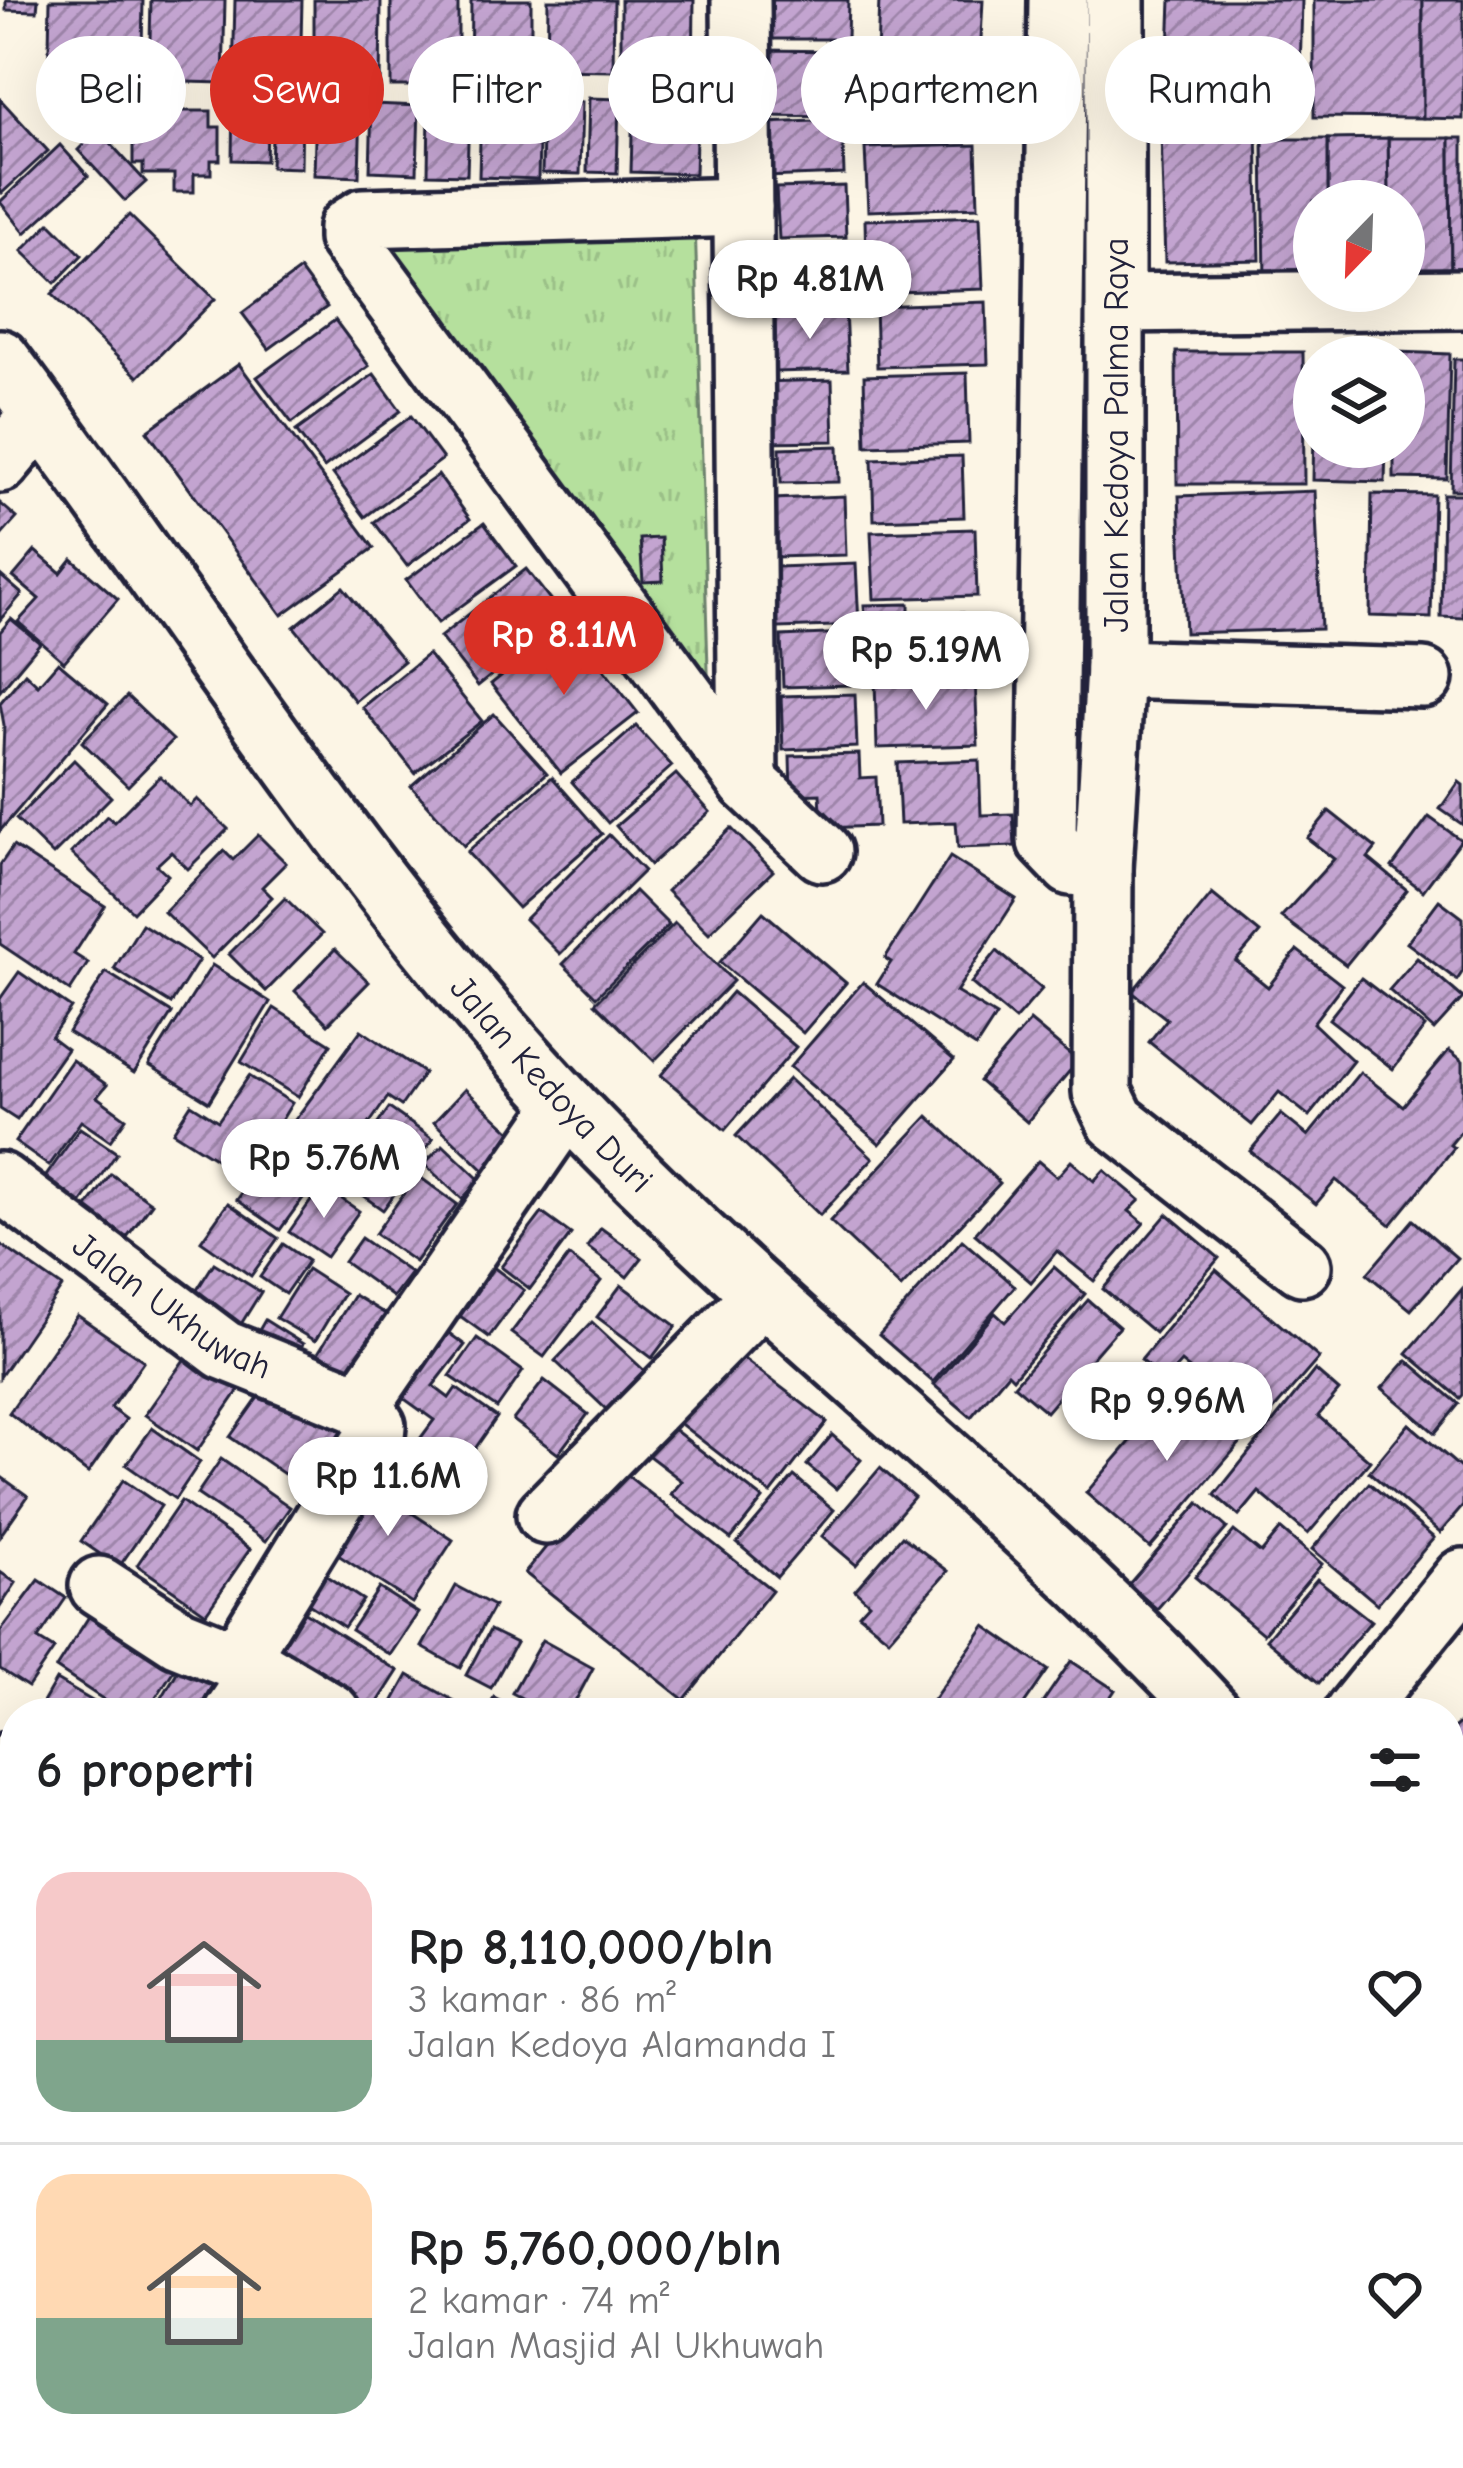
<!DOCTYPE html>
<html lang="id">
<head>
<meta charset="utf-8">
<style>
  :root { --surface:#fff; --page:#f2f2f2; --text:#202124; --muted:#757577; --line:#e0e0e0; --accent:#d93025 }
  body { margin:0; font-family:"Comic Neue",sans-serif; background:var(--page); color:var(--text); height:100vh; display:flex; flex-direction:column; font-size:45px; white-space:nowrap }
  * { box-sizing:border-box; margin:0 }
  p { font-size:39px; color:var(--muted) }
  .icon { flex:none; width:66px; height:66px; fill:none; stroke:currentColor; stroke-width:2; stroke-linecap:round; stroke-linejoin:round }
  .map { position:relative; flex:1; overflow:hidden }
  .sheet { position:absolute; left:0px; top:1698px; width:1464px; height:771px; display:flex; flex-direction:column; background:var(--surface); border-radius:48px 48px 0 0; box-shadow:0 12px 48px #0002 }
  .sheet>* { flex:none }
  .top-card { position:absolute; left:36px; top:36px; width:1392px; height:108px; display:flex; gap:24px }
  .needle { width:78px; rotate:203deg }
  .fabs { position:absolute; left:1293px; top:180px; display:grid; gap:24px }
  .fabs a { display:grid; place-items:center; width:132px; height:132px; border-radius:50%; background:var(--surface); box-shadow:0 12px 48px #0002; font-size:60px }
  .price { position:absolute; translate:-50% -102px; padding:0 27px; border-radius:42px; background:#fff; color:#222; font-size:39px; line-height:78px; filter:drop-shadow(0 3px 6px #0008) }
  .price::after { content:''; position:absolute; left:50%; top:72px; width:36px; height:27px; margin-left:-18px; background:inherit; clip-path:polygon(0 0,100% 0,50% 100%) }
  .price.selected { background:var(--accent); color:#fff }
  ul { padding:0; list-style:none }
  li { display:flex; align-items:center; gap:36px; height:300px; padding:0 36px }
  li+li { border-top:3px solid var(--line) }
  li span { display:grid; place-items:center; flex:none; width:336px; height:240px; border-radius:36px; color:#555 }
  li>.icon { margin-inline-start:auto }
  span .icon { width:144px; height:144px; fill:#fffc; stroke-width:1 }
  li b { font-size:51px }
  h2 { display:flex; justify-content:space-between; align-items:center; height:144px; padding:0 36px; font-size:51px }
  .tag { padding:0 42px; border-radius:54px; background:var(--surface); box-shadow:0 12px 48px #0002; font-size:42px; line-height:108px }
  .tag.selected { background:var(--accent); color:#fff }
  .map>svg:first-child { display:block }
  .park { fill:url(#park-tufts); stroke:#6c816c; stroke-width:3 }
  .building { fill:url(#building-hatch); stroke:#22223b; stroke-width:3 }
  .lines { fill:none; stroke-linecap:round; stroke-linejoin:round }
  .minor-casing { stroke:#22223b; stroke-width:66 }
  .minor { stroke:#fcf5e5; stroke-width:57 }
  .labels { text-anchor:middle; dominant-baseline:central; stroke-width:9; stroke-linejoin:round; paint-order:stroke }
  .street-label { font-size:36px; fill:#22223b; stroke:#fcf5e5 }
</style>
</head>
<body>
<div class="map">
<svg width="1463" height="2468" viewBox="0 0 1463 2468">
  <defs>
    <pattern id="park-tufts" width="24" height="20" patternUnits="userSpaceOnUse" patternTransform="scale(3)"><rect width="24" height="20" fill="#b5e09d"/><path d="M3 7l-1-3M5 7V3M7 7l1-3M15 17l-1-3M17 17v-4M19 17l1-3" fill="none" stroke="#9bc088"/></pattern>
    <pattern id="building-hatch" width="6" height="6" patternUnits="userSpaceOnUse" patternTransform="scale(3)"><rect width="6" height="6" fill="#c3a4d0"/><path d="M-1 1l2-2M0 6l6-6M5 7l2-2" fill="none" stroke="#9e85aa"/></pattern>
  </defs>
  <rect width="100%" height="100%" fill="#fcf5e5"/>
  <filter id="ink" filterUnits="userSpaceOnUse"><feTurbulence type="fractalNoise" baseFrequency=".00833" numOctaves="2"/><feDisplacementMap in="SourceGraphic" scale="24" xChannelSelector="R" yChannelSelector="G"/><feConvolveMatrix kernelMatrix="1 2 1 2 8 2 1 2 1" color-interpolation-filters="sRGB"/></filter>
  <g filter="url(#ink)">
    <path class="park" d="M695,219L710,739L337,227Z"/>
    <g class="building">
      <path d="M6,0H38L37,11L6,10Z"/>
      <path d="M50,0H143L141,98L48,96Z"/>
      <path d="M151,0H225L223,83L149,81Z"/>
      <path d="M235,0H302L300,84L233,83Z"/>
      <path d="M314,0H381L380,89H314Z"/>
      <rect x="391" y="0" width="67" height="86"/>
      <path d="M471,0H531V81H470Z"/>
      <path d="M548,0H614L613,71L547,70Z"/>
      <path d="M621,0H694L693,82H621Z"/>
      <path d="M764,0H848L847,39H764Z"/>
      <path d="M879,0H983L980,58L877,54Z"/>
      <path d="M1171,0H1302L1299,111L1167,105Z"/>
      <path d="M1314,0H1423V118L1314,117Z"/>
      <path d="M1423,0H1463V119L1423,118Z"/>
      <path d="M763,50L840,51V117L762,116Z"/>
      <path d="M862,64L968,65L967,135L862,134Z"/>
      <path d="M589,98L619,99L617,173L587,172Z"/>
      <path d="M633,98L697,101L695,174L631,172Z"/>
      <path d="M0,99L48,151L2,193L0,190Z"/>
      <path d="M233,99H268L266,161L232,160Z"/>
      <path d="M544,100L582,102L580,174L542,173Z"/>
      <path d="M273,104L302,105L301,168L271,167Z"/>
      <path d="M316,104L361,105L359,177L314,175Z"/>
      <path d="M372,104L419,106L417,173L370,171Z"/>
      <path d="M481,106L540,107L538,179L479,177Z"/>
      <path d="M429,108L469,109L467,175L428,174Z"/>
      <path d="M143,111H211V127H220V160H211V174H194V192H174V174H143V164H133V126H143Z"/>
      <path d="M842,120L844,174L766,177L763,123Z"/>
      <path d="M98,130L146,182L125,201L78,150Z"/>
      <path d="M1257,130L1260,260L1165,262L1161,133Z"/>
      <path d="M1388,138H1450L1451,282L1404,283V201H1389Z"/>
      <path d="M1388,138L1389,201H1328V139Z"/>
      <path d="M1450,138H1463V282H1451Z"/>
      <path d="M1263,139H1328V201H1314V283H1265Z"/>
      <path d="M60,145L88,176L25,233L0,202Z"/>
      <path d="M976,145L978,207L868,211L865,148Z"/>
      <path d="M844,186L846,237L779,239L776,188Z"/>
      <path d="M129,215L215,299L138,377L52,294Z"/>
      <path d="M980,216L983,289L867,293L865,220Z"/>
      <path d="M50,223L82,255L55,283L22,251Z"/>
      <path d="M850,246L852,303L771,305L769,248Z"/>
      <path d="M300,270L327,307L269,349L242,313Z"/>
      <path d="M986,302L988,364L877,367L875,306Z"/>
      <path d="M845,311L848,370L775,372L773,313Z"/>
      <path d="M335,320L369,366L292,423L257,377Z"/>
      <path d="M1176,352H1303L1304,484H1177Z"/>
      <path d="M1396,352L1450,354L1447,479L1394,478V447H1404V357Z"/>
      <path d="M1454,359H1463V490H1451Z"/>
      <path d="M239,364L374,548L282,615L147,431Z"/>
      <path d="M967,373L969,443L866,446L864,376Z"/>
      <path d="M374,374L401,411L324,468L296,431Z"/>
      <path d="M832,380L834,441L762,442L760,382Z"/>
      <path d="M411,416L443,459L365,517L333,474Z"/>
      <path d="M1314,428V447H1386L1385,482L1313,480Z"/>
      <path d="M838,446L839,482L781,483L780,448Z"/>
      <path d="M962,456L964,517L874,520L872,459Z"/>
      <path d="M438,475L470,519L407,566L374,522Z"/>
      <path d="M1315,491L1321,629L1185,633L1179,496Z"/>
      <path d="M1372,494L1434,495L1431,618L1370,616Z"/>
      <path d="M1443,494H1463V618L1441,617Z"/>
      <path d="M844,496L846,555L775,557L773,499Z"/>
      <path d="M0,503L17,518L0,537Z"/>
      <path d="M484,523L516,566L438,623L406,580Z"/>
      <path d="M975,529L977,596L874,599L871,532Z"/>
      <path d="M661,538L663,581L643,582L640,539Z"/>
      <path d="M35,551L61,573L72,559L118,599L64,662L18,622L39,599L13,577Z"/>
      <path d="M856,564L859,625L753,629L751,568Z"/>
      <path d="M526,569L564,617L478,686L440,637Z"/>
      <path d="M0,575L22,594L0,620Z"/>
      <path d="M343,587L404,661L355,701L294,627Z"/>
      <path d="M909,604V615L963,613L965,670L870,673L864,605Z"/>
      <path d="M11,619L40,643L0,691V632Z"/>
      <path d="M567,623L638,713L561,773L491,684Z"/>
      <path d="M848,633L850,685L783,687L781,636Z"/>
      <path d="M428,654L482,721L415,773L362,707Z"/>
      <path d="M58,662L108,704L0,831L4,725L0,703L25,673L38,685Z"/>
      <path d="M975,677L978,745L877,748L875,681Z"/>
      <path d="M855,694L857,747L783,750L781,696Z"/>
      <path d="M127,696L173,740L128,786L82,742Z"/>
      <path d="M494,714L547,773L464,846L411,786Z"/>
      <path d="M636,726L672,766L608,823L572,782Z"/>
      <path d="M859,754L860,778L876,777L878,826L822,828L820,794L791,795L790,756Z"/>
      <path d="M74,760L111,797L53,855L16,819Z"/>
      <path d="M979,760L981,815L1013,814L1015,846L958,848L956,822L900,824L897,763Z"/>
      <path d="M676,774L710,812L650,865L616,826Z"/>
      <path d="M160,776L190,806L197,799L228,829L188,869L171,852L157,865L168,875L133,912L71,853L107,816L114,822Z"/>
      <path d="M552,777L602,834L518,908L467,852Z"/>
      <path d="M1459,782L1463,785V825L1440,809Z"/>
      <path d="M1329,811L1376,848L1368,858L1407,890L1346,965L1281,917L1334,859L1307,838Z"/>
      <path d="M1429,817L1461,840L1423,891L1392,867Z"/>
      <path d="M731,828L773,871L709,933L667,891Z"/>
      <path d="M258,835L286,863L262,887L272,897L212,958L164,912L224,851L233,860Z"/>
      <path d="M609,835L644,871L560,954L525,919Z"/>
      <path d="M13,846L105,906L74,954L88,963L70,991L0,944V865Z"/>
      <path d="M950,857L1016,899L956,992L996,1016L976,1047L877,984L891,962L885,958Z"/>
      <path d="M635,891L669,925L596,997L563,964Z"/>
      <path d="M1212,894L1260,933L1236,961L1268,987L1297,950L1342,985L1313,1023L1353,1061L1309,1116L1279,1092L1252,1125L1149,1042L1167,1019L1132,992Z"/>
      <path d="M285,898L322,934L266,991L229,954Z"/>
      <path d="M1439,900L1463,918V971L1457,980L1407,943Z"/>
      <path d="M763,912L846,983L803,1033L720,962Z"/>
      <path d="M675,923L733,981L654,1061L595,1003Z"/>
      <path d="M142,924L199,960L171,1004L114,969Z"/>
      <path d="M335,949L369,982L328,1024L295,991Z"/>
      <path d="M997,951L1042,989L1015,1020L971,983Z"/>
      <path d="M1417,958L1463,998L1434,1030L1389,990Z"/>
      <path d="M212,965L270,1002L209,1102L149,1065Z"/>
      <path d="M19,972L71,1008L51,1037L67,1049L17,1120L0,1109V999Z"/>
      <path d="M106,972L172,1013L134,1073L68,1032Z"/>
      <path d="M1361,978L1425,1027L1393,1069L1329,1019Z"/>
      <path d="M863,982L954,1060L880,1144L790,1067Z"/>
      <path d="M732,992L796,1047L725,1130L661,1075Z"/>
      <path d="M274,1008L331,1044L298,1097L241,1062Z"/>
      <path d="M1030,1021L1078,1061L1027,1122L979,1081Z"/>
      <path d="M361,1030L424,1073L401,1106L388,1097L333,1175L281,1139Z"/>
      <path d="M1449,1050L1463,1061V1129L1450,1145L1454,1148L1391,1225L1336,1180L1316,1204L1250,1151L1281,1114L1308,1136L1360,1072L1403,1106Z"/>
      <path d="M72,1060L107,1085L97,1097L126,1118L110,1141L81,1121L49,1166L15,1142Z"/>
      <path d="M249,1076L292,1103L267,1144L260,1141L251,1147L235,1171L173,1132L191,1104L218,1121Z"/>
      <path d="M789,1079L873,1158L820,1215L736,1136Z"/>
      <path d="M465,1089L520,1140L488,1174L434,1122Z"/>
      <path d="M389,1108L433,1139L383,1210L339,1179Z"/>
      <path d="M928,1116L1000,1183L901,1288L830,1221Z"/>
      <path d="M80,1128L117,1153L78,1208L41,1183Z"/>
      <path d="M443,1145L480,1180L462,1199L424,1164Z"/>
      <path d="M268,1157L311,1187L280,1230L237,1200Z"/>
      <path d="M1038,1161L1057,1177L1071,1161L1094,1181L1104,1170L1140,1200L1129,1211L1144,1223L1094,1281L1057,1251L1031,1282L975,1234Z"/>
      <path d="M111,1174L152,1203L119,1248L78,1220Z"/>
      <path d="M417,1175L457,1204L415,1262L375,1234Z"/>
      <path d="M322,1185L359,1211L326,1257L289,1232Z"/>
      <path d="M228,1203L278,1238L251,1276L201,1241Z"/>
      <path d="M542,1213L571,1234L530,1289L501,1267Z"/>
      <path d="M1167,1214L1219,1258L1155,1333L1103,1289Z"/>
      <path d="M1413,1220L1457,1258L1411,1310L1367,1274Z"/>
      <path d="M601,1228L642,1258L627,1277L587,1247Z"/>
      <path d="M361,1238L411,1273L393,1297L344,1262Z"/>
      <path d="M962,1240L1015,1286L933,1382L879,1335Z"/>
      <path d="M0,1244L62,1287L0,1377Z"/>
      <path d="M283,1244L308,1261L285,1294L260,1277Z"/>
      <path d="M569,1256L601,1281L544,1357L511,1333Z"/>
      <path d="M481,1258L524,1290L489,1337L446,1306Z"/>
      <path d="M214,1263L261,1292L231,1340L183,1312Z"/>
      <path d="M1054,1267L1085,1294L1013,1378L1008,1373L971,1417L934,1385L995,1313L1005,1322Z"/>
      <path d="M307,1269L344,1293L315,1341L276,1318Z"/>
      <path d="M1216,1270L1319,1358L1259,1427L1181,1362L1165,1380L1141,1360Z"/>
      <path d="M621,1285L676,1326L652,1358L597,1317Z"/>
      <path d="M1462,1289L1463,1395L1460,1398L1407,1353Z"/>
      <path d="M354,1295L392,1318L348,1389L310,1366Z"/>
      <path d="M1088,1300L1119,1327L1046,1412L1014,1385Z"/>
      <path d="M77,1315L144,1361L111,1408L126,1419L88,1473L9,1413Z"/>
      <path d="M430,1319L465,1345L433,1386L449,1398L456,1388L497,1417L456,1476L414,1447L434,1420L399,1395Z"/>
      <path d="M265,1320L303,1344L287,1369L250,1346Z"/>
      <path d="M592,1322L662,1387L625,1427L555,1361Z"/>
      <path d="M477,1338L523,1371L497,1408L450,1376Z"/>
      <path d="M724,1344L827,1422L771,1494L669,1415Z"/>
      <path d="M188,1354L239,1390L197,1451L145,1415Z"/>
      <path d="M1407,1360L1459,1404L1435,1433L1382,1388Z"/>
      <path d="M1315,1370L1339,1391L1318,1416L1370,1461L1308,1534L1259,1492L1239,1516L1215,1495Z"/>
      <path d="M271,1379L362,1441L322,1500L230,1437Z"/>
      <path d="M1184,1379L1248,1434L1150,1548L1086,1493Z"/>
      <path d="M544,1380L588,1414L558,1454L513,1420Z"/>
      <path d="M667,1424L763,1499L731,1539L671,1494L682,1481L645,1453Z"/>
      <path d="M1409,1424L1463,1470V1506L1440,1533L1369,1472Z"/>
      <path d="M152,1428L200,1462L175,1499L126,1465Z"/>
      <path d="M832,1435L861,1460L836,1489L807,1465Z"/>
      <path d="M221,1459L290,1507L266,1541L197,1494Z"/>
      <path d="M613,1464L772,1590L684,1700L525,1573Z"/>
      <path d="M880,1468L914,1497L856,1565L822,1536Z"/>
      <path d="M367,1473L408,1500L403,1507L453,1540L412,1603L338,1555L342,1550L325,1539Z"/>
      <path d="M0,1476L28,1496L0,1536Z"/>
      <path d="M794,1476L834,1510L777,1577L737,1543Z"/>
      <path d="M123,1480L161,1506L119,1567L81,1541Z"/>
      <path d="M1369,1483L1434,1538L1377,1604L1312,1549Z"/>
      <path d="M181,1501L250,1549L206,1613L137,1565Z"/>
      <path d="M1199,1503L1227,1528L1157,1609L1128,1585Z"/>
      <path d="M1281,1529L1322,1564L1263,1634L1195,1577L1234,1531L1261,1553Z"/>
      <path d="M902,1536L948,1571L889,1639L859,1614L869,1603L855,1590Z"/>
      <path d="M305,1562L363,1600L344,1627L287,1590Z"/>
      <path d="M0,1572L16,1583L0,1607Z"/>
      <path d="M1317,1579L1371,1621L1319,1683L1266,1639Z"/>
      <path d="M39,1580L66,1598L38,1639L54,1649L28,1687L0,1669V1632Z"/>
      <path d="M456,1586L494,1606L460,1668L422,1647Z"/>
      <path d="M379,1588L418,1613L390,1655L351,1630Z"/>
      <path d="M287,1601L398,1671L371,1713H343L252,1655Z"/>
      <path d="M95,1607L179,1662L146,1713H124L56,1668Z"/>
      <path d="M985,1626L1048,1670L1018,1713H924Z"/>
      <path d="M490,1630L516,1643L491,1688L466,1675Z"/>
      <path d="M542,1640L593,1668L569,1713H550L512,1693Z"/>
      <path d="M187,1655L219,1674L196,1713H153Z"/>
      <path d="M1071,1661L1115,1690L1100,1713H1060L1043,1702Z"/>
      <path d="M408,1675L469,1709L466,1713H387Z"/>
      <path d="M56,1680L113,1713H37Z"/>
      <path d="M494,1697L525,1713H485Z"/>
      <path d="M1463,1720V1843L1449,1828V1732Z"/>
      <path d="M15,1774V1827L0,1816V1779Z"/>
      <path d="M15,1849V1904L0,1894V1873Z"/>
      <path d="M0,1907L15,1917L0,1944Z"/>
      <path d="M0,1974L15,1985V2013L0,2034Z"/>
      <path d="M15,2042V2090L0,2079V2064Z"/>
      <path d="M0,2093L15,2103V2146L0,2136Z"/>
      <path d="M0,2145L15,2156V2221L0,2210Z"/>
      <path d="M1449,2161L1463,2170L1461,2328L1449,2321Z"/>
      <path d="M0,2234L15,2243V2267L0,2291Z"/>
      <path d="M2,2325L15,2334V2421L0,2411Z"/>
      <path d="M1449,2382L1463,2396V2468H1445L1431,2454H1449Z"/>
      <path d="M0,2425L15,2435V2446L0,2468Z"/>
      <path d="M23,2454H56L75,2467L14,2468Z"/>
      <path d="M107,2454H159L152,2468H135Z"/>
      <path d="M174,2454H186L213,2468H166Z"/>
      <path d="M251,2454H262L289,2468H244Z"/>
      <path d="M375,2454H386L411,2466L369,2468Z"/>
      <path d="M813,2454H826L838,2468H797Z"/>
      <path d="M911,2454H987L973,2468H926Z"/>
      <path d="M1004,2454H1070L1079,2462L1073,2468H991Z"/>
      <path d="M1081,2454H1176L1166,2468H1096Z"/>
      <path d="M1382,2454H1422L1436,2468H1369Z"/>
    </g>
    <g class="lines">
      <g class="minor-casing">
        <g id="minor">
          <path d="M741,0L748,782"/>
          <path d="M1058,0L1047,841L1071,866L1103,869"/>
          <path d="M1115,0V669L1103,869L1102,1092L1116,1121L1302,1266"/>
          <path d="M743,207L363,218L348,228V238L748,782L822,852"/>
          <path d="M1117,303L1463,299"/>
          <path id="s1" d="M0,359C188,609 351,875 565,1103C769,1319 1010,1495 1212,1713"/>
          <path d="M0,463L41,414"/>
          <path d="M1115,669L1423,678"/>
          <path id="s2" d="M0,1182L224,1350L361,1405"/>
          <path d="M361,1405L567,1105"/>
          <path d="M546,1515L762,1295"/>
          <path d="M99,1586L179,1638L261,1671L331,1713"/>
          <path d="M237,1661L375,1436L376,1426L361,1405"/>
          <path d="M233,1713L261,1671"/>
          <path d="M1354,1713L1463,1578"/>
          <path d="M0,1774L15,1759"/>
          <path d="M1449,1974L1463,1990"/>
          <path d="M0,2310L15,2286"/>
          <path d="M531,2454L563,2468"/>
          <path d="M859,2454L873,2468"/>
          <path d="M1273,2454L1286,2468"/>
        </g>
      </g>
      <use href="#minor" class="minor"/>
    </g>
  </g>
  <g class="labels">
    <g class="street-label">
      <text transform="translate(1116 435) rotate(-90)">Jalan Kedoya Palma Raya</text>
      <text stroke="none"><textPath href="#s1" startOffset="912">Jalan Kedoya Duri</textPath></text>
      <text stroke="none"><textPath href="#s2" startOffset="213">Jalan Ukhuwah</textPath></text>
    </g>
  </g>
</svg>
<div class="fabs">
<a><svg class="needle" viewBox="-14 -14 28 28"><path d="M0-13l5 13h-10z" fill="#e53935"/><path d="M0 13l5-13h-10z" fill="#757577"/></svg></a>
<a><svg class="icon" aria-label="layers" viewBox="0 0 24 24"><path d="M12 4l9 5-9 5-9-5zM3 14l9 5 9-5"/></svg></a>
</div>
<b class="price" style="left:810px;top:342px">Rp 4.81M</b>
<b class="price selected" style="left:564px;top:698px">Rp 8.11M</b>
<b class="price" style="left:926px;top:713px">Rp 5.19M</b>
<b class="price" style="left:324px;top:1221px">Rp 5.76M</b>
<b class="price" style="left:1167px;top:1464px">Rp 9.96M</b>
<b class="price" style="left:388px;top:1539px">Rp 11.6M</b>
<div class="top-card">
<a class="tag">Beli</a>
<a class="tag selected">Sewa</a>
<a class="tag">Filter</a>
<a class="tag">Baru</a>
<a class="tag">Apartemen</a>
<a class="tag">Rumah</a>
</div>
<section class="sheet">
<h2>6 properti<svg class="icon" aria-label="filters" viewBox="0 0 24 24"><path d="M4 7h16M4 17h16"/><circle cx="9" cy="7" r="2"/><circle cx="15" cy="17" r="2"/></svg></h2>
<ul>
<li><span style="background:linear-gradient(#f6c9c9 70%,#7fa58c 0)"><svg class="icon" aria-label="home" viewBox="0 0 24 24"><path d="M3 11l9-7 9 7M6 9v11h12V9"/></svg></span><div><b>Rp 8,110,000/bln</b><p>3 kamar · 86 m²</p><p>Jalan Kedoya Alamanda I</p></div><svg class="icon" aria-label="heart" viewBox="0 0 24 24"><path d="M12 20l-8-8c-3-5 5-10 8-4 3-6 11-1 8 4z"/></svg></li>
<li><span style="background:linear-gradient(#ffd9b3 60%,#7fa58c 0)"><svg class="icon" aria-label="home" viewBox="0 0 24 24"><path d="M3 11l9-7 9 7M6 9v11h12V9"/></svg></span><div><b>Rp 5,760,000/bln</b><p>2 kamar · 74 m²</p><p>Jalan Masjid Al Ukhuwah</p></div><svg class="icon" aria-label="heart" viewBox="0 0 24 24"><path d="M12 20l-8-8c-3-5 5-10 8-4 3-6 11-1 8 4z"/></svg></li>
</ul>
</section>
</div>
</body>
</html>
